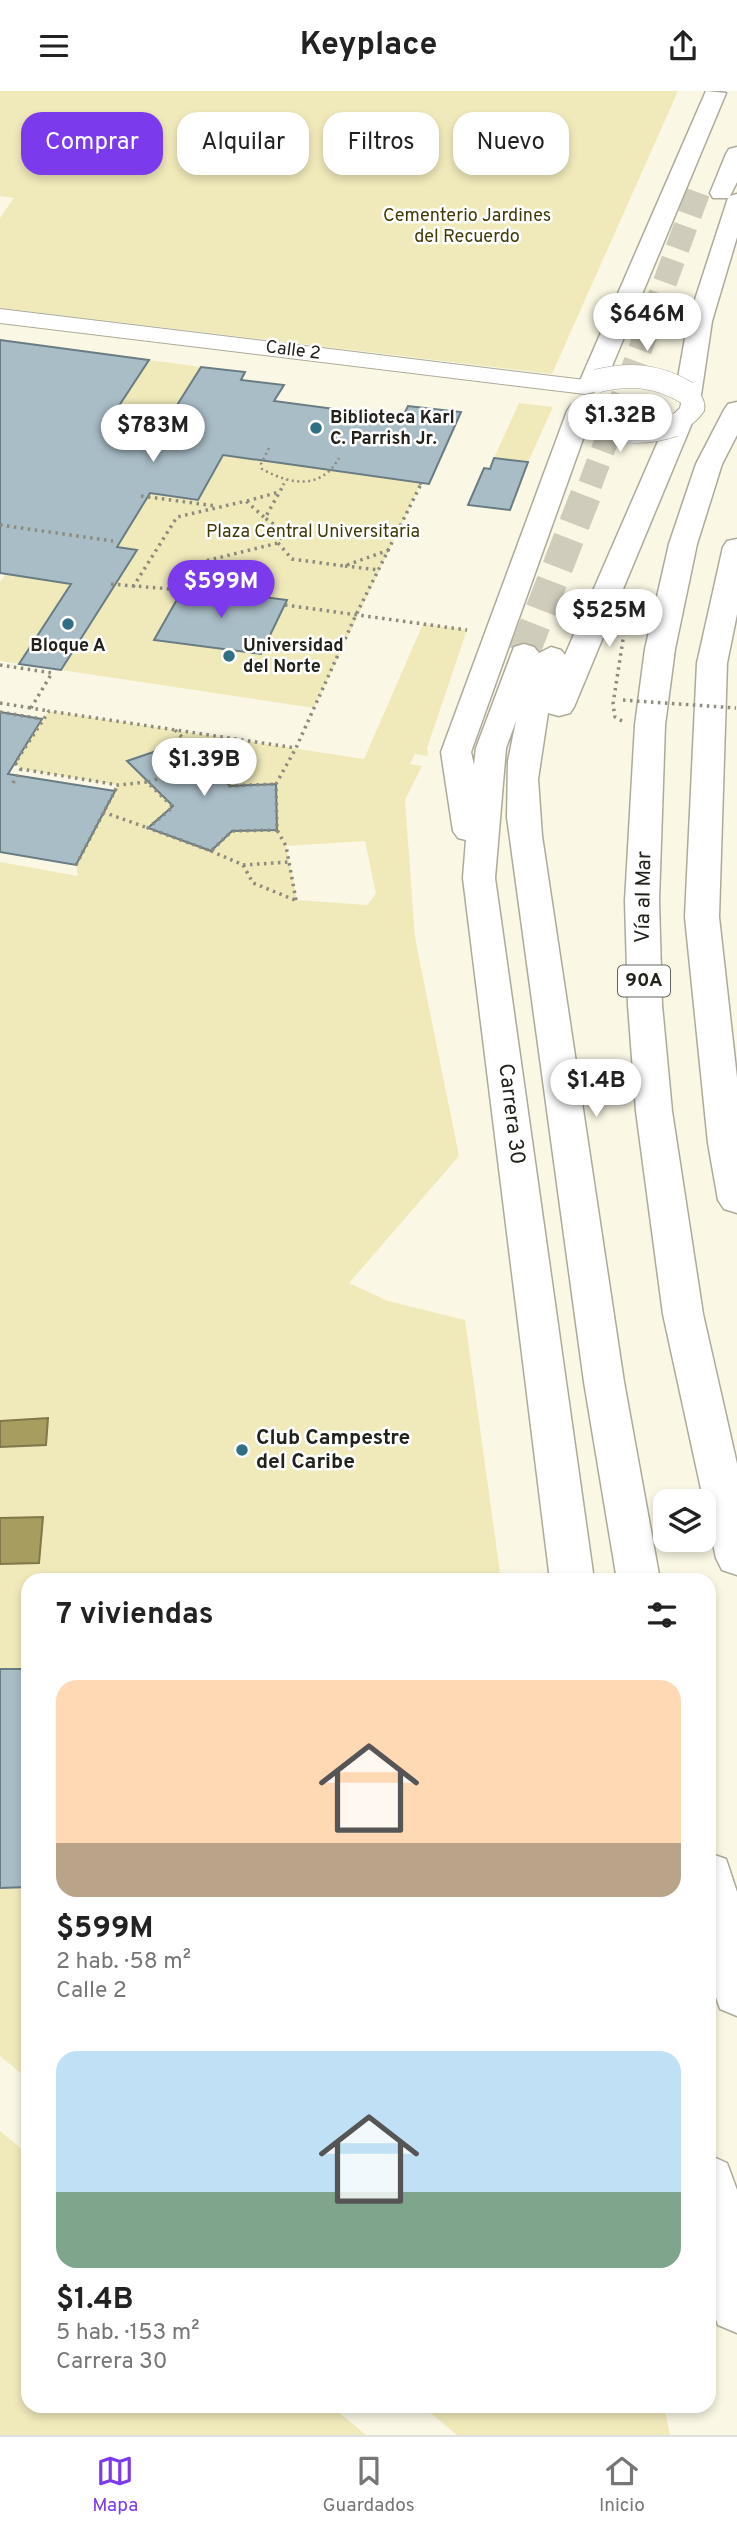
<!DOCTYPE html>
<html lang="es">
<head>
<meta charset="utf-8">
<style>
  :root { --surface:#fff; --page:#f6f6f6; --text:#222; --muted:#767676; --line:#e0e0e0; --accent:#7c3aed }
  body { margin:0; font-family:Overpass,sans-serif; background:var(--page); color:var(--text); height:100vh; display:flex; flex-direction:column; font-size:26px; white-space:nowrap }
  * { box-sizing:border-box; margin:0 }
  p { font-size:23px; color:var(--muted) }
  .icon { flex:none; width:38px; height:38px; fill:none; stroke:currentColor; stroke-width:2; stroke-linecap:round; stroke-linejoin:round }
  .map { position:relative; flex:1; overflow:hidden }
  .panel { position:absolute; left:21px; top:1482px; width:695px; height:840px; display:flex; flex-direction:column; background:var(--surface); border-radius:21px; box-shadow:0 4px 10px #0003 }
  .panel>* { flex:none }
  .banner { position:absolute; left:21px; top:21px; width:696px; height:63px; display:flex; gap:14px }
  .controls { position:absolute; left:653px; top:1398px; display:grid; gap:14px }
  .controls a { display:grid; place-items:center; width:63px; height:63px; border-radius:14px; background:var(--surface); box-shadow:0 4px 10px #0003; font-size:35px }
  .price { position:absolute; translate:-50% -60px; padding:0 16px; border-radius:24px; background:#fff; color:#222; font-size:23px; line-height:46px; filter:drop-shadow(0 2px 4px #0008) }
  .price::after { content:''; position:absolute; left:50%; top:42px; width:21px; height:16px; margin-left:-10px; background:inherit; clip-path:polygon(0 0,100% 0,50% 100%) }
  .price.active { background:var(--accent); color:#fff }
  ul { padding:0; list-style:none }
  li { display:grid; align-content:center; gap:14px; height:371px; padding:0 35px }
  li span { display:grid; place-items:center; height:217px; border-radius:21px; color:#555 }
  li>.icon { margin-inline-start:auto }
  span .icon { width:126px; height:126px; fill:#fffc; stroke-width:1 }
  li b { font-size:30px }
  h2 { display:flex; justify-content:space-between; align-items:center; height:84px; padding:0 35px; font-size:30px }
  .chip { padding:0 24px; border-radius:21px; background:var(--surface); box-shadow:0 4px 10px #0003; font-size:24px; line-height:63px }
  .chip.active { background:var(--accent); color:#fff }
  header { display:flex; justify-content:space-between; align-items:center; height:91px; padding:0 35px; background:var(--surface); font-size:32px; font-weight:700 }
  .dock { display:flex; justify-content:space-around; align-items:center; height:98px; border-top:2px solid var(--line); background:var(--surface); font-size:19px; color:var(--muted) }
  .dock a { display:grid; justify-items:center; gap:4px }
  .dock .active { color:var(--accent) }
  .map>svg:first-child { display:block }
  .green { fill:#f0eabb; fill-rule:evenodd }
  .water { fill:#a69d5f; stroke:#7e784a; stroke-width:2 }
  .building { fill:#a9bdc6; stroke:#697c83; stroke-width:2 }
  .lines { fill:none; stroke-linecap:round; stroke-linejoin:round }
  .secondary-tunnel-far1 { stroke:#cfccbc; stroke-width:24; stroke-dasharray:24 12; stroke-linecap:butt }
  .secondary-tunnel { stroke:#cfccbc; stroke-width:31; stroke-dasharray:31 15; stroke-linecap:butt }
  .tertiary-casing { stroke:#adaa99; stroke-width:2 }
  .secondary-casing { stroke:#adaa99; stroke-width:3 }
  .trunk-casing { stroke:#adaa99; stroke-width:3 }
  .path-far1 { stroke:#8d8b7e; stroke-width:2.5; stroke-dasharray:2 3.5; stroke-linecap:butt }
  .path { stroke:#8d8b7e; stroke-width:3.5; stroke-dasharray:2.5 4.5; stroke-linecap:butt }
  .tertiary { fill:#fff; fill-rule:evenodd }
  .secondary { fill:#fff; fill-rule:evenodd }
  .trunk { fill:#fff; fill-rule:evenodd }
  .tertiary-bridge-casing { stroke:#adaa99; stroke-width:24; stroke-linecap:butt }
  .path-bridge { stroke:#8d8b7e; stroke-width:3.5; stroke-dasharray:2.5 4.5; stroke-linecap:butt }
  .tertiary-bridge { stroke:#fff; stroke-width:23 }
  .poi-dot { fill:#316f85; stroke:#fff; stroke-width:2.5 }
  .labels { text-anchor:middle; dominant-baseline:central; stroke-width:5; stroke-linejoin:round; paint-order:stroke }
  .far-park-label { font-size:18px; fill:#403904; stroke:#fff }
  .far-street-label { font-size:18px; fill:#22211a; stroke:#fff }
  .far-poi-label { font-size:18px; font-weight:bold; fill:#22211a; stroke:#fff; text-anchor:start }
  .shield { fill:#fff; stroke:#64645f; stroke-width:2 }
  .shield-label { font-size:19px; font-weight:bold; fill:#22211a }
  .street-label { font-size:21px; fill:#22211a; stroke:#fff }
  .poi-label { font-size:21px; font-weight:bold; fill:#22211a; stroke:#fff; text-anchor:start }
</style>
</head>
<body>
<header><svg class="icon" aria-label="menu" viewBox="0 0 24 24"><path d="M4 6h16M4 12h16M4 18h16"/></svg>Keyplace<svg class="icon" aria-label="share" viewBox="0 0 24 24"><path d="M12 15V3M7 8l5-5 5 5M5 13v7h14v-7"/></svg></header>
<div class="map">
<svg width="737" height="2344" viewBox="0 0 737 2344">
  <rect width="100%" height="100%" fill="#faf7e4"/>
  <g class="green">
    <path d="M0,0H678L552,283L0,217V127L14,107L0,105Z"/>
    <path d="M149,269L201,276L162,338L109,330Z"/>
    <path d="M519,312L553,316L528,371L494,367Z"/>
    <path d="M203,354L421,392L314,617L61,579L136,459L117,456L150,402L198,408ZM287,509L261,563L155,549Z"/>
    <path d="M6,483L71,493L19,573L0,570V491Z"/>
    <path d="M423,533L467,539L427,657L428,665L415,663L410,673L422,675L405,709L415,847L459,1065L349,1192L388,1210L465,1229L501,1489H28V1988L0,1965V771L78,785L76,774L117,694L21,678L15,672L49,620L364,668ZM207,672L230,695L276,693L277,738L232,740L211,760L148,738L173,716L147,691ZM365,750L376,803L367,814L297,809L286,755Z"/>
    <path d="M0,2040L28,2063V2315H331L366,2344H0Z"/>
    <path d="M422,2315H664L670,2344H457Z"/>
  </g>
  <g class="water">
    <path d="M48,1327L46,1354L0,1356V1330Z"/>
    <path d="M43,1426L39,1472L0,1473V1427Z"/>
  </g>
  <g class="building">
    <path d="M0,249L149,269L109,330L162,338L201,276L245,281L241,289L284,294L274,310L402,327L408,315L461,321L429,393L223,364L198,409L150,402L117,456L137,459L61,579L19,573L71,493L0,482Z"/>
    <path d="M494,367L528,371L510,419L468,414L484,377L490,378Z"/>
    <path d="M184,496L287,509L261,563L154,549Z"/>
    <path d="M0,621L42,628L8,683L115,700L76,774L0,761Z"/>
    <path d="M186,650L230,695L276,693L277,739L232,740L211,760L148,737L173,715L127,670Z"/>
    <path d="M0,1578H28V1796L0,1797Z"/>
  </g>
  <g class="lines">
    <path class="secondary-tunnel-far1" d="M590,394L699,99"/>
    <path class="secondary-tunnel" d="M524,562L590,393"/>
    <g class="tertiary-casing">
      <g id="tertiary">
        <path d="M0,218L585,289L594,291L597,296L594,301L585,303L0,232Z"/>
        <path d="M687,295L696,297C701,305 706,310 704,320C695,333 681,343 665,339L662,334L680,317L681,312L675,302L678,297Z"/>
      </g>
    </g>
    <g class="secondary-casing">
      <g id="secondary">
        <path d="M706,0L726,2L605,292L601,297L592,300L583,297L579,292Z"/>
        <path d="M737,56V91L730,105L737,103V146L712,230L701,304L697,309L688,312L679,309L675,304L688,230L728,107H713L710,102L726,63L729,58Z"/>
        <path d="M580,312L589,314L593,320L471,661L474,674L476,657L514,556L524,553L534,556L539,562L551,556L561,559L565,564L666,332L670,326L679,324L688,326L692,332L574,616L570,622L559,625L548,622L538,688L542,745L624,1291L660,1489H617L584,1291L507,726L508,670L516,630L506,657L495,787L594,1489H550L463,787L466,749L458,747L453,740L441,661L567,320L571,314Z"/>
        <path d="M709,1762L726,1768L737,1801V1925L720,1918L709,1886Z"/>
        <path d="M709,2064L727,2072L737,2099V2242L718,2234L709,2209Z"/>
      </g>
    </g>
    <g class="trunk-casing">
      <g id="trunk">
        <path d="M737,311V344L722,373L697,453L675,558L665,634L659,810L662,914L672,1020L703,1223L737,1373V1484L722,1479L716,1467L663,1223L636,1020L628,914L625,810L635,634L645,558L669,453L696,373L724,319L728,313Z"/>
        <path d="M737,448V523L727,572L719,826L737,987V1122L724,1118L718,1109L708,1052L685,826L697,572L723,456L727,450Z"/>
      </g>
    </g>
    <g class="path-far1">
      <path d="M269,357L261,373L262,378C291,394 321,399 339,367"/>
      <path d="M283,394L286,389"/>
      <path d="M420,394L421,392"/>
    </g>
    <g class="path">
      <path d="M141,405L216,415"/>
      <path d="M247,410L279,401"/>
      <path d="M0,434L113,450"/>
      <path d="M278,452L292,468L344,475L389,459"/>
      <path d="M345,475L379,479"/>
      <path d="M111,493L182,499"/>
      <path d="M133,496L177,426L246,410L265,427"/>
      <path d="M172,498L185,475L278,452L283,440L265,427L284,393"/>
      <path d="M285,514L467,539"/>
      <path d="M0,574L52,582L31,617L49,620"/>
      <path d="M0,612L31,617"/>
      <path d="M0,621L42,628"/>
      <path d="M622,630L615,626L613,613L624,542"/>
      <path d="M175,639L230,695L276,693"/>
      <path d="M148,691L207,672"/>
      <path d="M13,692L21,678"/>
      <path d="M103,721L148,737"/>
      <path d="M277,739L232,740L211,760L148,737L173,716L147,691L118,694L21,678L15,672L49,620L296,657"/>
      <path d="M211,760L243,774L253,792L295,809"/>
      <path d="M76,774L118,694"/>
      <path d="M243,774L289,771"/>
      <path d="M296,809L286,755L277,739L276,693L296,657L355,526L421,393"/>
    </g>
    <use href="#tertiary" class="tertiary"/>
    <use href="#secondary" class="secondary"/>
    <use href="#trunk" class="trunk"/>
    <g class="tertiary-bridge-casing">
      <g id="tertiary-bridge">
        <path d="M597,290C630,282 658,284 687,302"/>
        <path d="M580,320C608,343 640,345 674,334"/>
      </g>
    </g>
    <path class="path-bridge" d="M623,609L736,617"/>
    <use href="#tertiary-bridge" class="tertiary-bridge"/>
  </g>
  <g class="poi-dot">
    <circle cx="316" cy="337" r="7"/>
    <circle cx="68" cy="533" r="7"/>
    <circle cx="229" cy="565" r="7"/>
    <circle cx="242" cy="1359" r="7"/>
  </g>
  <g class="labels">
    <g class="far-park-label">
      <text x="467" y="125">Cementerio Jardines<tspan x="467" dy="21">del Recuerdo</tspan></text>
      <text x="313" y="441">Plaza Central Universitaria</text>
    </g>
    <g class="far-street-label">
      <text transform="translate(293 260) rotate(7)">Calle 2</text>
    </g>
    <g class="far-poi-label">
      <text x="330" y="327">Biblioteca Karl<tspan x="330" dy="21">C. Parrish Jr.</tspan></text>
      <text x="68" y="555" text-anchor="middle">Bloque A</text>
      <text x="243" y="555">Universidad<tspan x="243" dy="21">del Norte</tspan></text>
    </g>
    <rect class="shield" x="618" y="874.5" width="52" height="31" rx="5"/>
    <g class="shield-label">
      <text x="644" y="890">90A</text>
    </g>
    <g class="street-label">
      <text transform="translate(644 806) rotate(-89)">Vía al Mar</text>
      <text transform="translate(511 1023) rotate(83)">Carrera 30</text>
    </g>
    <g class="poi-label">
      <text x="256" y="1347">Club Campestre<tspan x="256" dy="24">del Caribe</tspan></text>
    </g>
  </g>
</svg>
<div class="controls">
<a><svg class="icon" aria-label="layers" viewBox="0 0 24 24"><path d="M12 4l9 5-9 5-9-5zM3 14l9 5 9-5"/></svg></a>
</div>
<b class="price" style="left:647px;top:262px">$646M</b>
<b class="price" style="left:620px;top:363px">$1.32B</b>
<b class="price" style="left:153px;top:373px">$783M</b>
<b class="price active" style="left:221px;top:529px">$599M</b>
<b class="price" style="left:609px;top:558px">$525M</b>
<b class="price" style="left:204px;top:707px">$1.39B</b>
<b class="price" style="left:596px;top:1028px">$1.4B</b>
<div class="banner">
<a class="chip active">Comprar</a>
<a class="chip">Alquilar</a>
<a class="chip">Filtros</a>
<a class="chip">Nuevo</a>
</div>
<section class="panel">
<h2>7 viviendas<svg class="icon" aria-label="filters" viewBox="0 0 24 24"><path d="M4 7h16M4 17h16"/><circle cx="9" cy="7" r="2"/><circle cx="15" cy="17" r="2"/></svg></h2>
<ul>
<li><span style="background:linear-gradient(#ffd9b3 75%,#b9a48a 0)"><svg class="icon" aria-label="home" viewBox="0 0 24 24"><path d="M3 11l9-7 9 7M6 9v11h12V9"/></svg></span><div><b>$599M</b><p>2 hab. · 58 m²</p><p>Calle 2</p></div></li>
<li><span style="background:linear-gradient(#bfe0f5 65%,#7fa58c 0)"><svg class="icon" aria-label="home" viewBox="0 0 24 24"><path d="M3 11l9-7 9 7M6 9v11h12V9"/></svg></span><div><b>$1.4B</b><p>5 hab. · 153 m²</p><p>Carrera 30</p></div></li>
</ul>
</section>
</div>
<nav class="dock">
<a class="active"><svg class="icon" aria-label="map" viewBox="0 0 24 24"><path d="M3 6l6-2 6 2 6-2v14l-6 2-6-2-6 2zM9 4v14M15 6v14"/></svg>Mapa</a>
<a><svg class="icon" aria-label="saved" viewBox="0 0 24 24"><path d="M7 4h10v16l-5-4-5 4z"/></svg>Guardados</a>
<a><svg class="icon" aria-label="home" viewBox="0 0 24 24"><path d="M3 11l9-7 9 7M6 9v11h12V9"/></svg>Inicio</a>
</nav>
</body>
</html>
